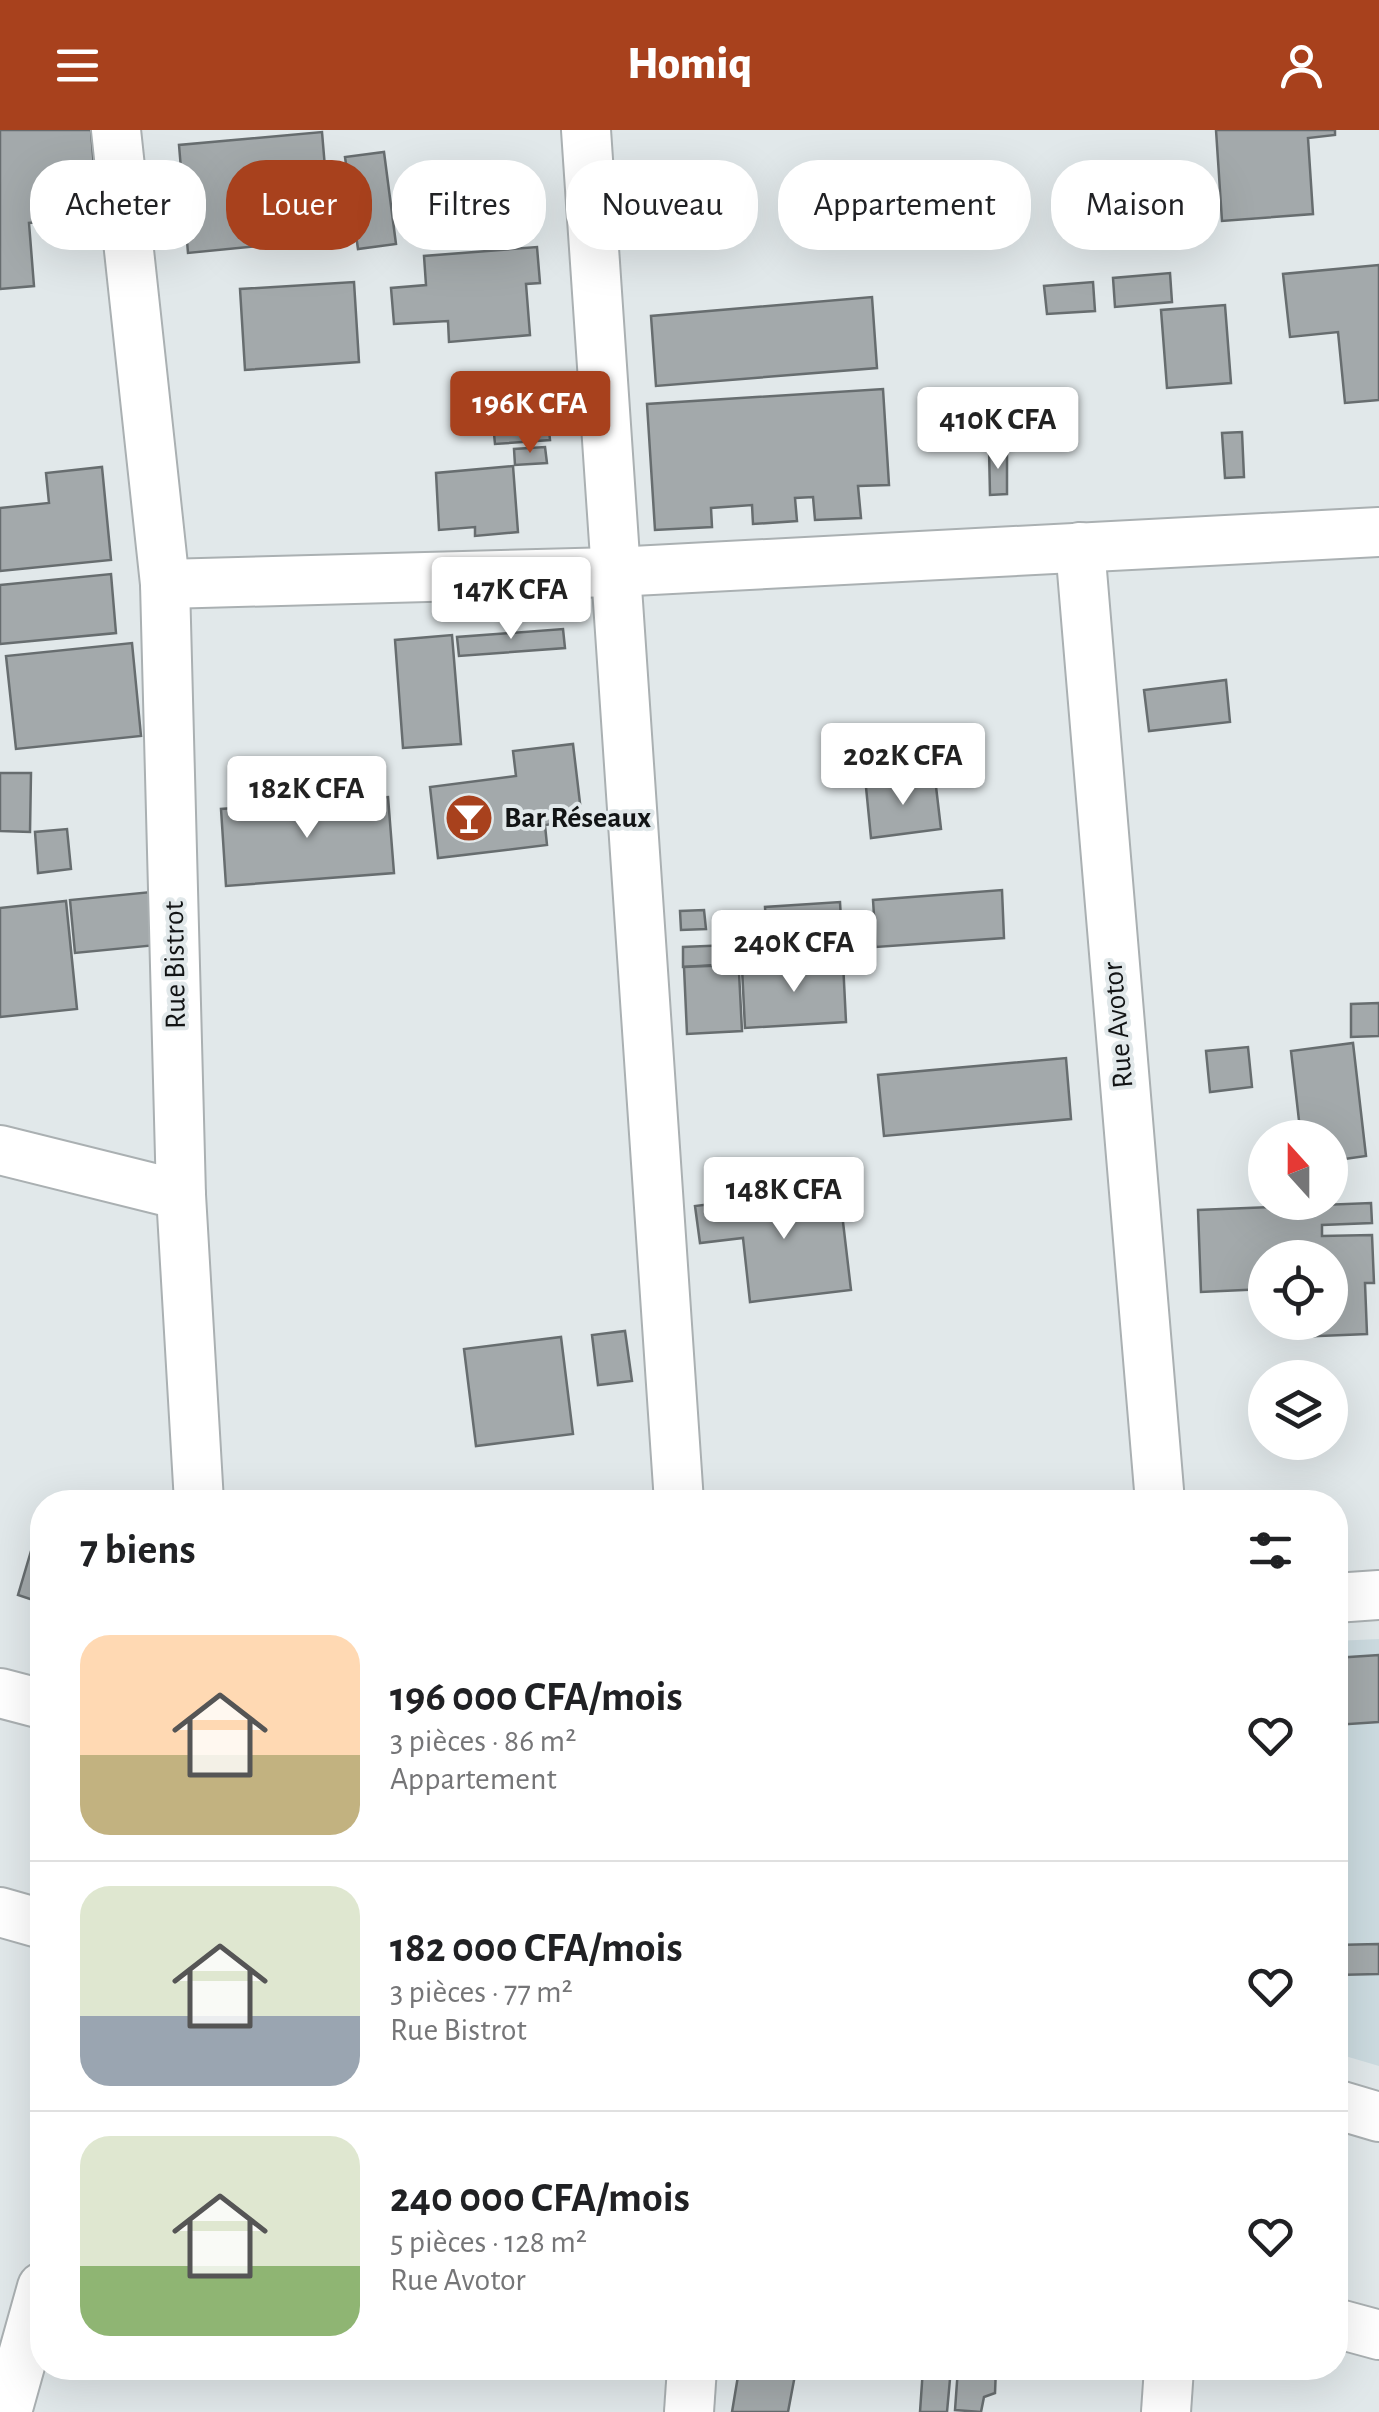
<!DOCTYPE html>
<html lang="fr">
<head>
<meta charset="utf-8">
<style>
  :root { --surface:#fff; --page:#f2f2f2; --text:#202124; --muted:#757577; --line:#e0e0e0; --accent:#a8411d }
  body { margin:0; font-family:"Alegreya Sans",sans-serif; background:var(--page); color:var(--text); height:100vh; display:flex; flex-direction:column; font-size:38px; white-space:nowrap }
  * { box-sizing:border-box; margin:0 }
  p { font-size:32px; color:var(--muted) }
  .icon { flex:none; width:55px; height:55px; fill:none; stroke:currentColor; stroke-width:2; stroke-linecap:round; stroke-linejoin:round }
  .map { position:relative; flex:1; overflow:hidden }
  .drawer { position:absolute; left:30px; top:1360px; width:1318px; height:890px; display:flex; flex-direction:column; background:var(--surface); border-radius:40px; box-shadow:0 10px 40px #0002 }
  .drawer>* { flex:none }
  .top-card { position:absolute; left:30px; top:30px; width:1320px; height:90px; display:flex; gap:20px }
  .needle { width:65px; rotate:339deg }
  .fabs { position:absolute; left:1248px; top:990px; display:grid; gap:20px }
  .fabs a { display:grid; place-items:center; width:100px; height:100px; border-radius:50%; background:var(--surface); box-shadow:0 10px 40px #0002; font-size:50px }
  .price { position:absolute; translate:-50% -85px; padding:0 22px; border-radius:10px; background:#fff; color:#222; font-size:32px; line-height:65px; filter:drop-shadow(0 2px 5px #0008) }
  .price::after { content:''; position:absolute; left:50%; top:60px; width:30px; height:22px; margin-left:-15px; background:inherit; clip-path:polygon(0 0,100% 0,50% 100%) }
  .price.current { background:var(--accent); color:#fff }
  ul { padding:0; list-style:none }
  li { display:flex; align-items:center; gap:30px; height:250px; padding:0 50px }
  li+li { border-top:2px solid var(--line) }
  li span { display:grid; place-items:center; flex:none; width:280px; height:200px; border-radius:30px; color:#555 }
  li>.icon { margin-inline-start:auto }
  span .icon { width:120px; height:120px; fill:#fffc; stroke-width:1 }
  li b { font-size:42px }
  h2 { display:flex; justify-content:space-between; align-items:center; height:120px; padding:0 50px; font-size:42px }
  .chip { padding:0 35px; border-radius:40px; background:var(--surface); box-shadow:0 10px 40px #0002; font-size:35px; line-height:90px }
  .chip.current { background:var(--accent); color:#fff }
  header { display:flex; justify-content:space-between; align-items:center; height:130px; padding:0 50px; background:var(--accent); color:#fff; font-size:45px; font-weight:800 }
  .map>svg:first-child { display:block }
  .built { fill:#ccdbe0 }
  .building { fill:#a3a9ab; stroke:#676d6f; stroke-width:2.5 }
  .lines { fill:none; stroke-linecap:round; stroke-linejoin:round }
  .minor-casing { stroke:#aab0b2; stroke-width:52 }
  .minor { stroke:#fff; stroke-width:48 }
  .labels { text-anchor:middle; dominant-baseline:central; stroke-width:8; stroke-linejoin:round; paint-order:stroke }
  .poi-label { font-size:30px; font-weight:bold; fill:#121415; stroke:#e1e8ea; text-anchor:start }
  .street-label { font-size:30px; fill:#121415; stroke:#e1e8ea }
</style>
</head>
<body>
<header><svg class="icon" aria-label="menu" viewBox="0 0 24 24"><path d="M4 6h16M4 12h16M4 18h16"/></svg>Homiq<svg class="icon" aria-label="person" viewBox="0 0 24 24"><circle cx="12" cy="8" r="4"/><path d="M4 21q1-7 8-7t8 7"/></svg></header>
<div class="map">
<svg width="1379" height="2282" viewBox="0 0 1379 2282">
  <rect width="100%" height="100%" fill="#e1e8ea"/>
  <path class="built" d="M1379,1509V1936L1335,1923V1511Z"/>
  <g class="building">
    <path d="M0,0H91L98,87L29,93L34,156L0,159Z"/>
    <path d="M1216,0H1335V5L1308,8L1313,84L1222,91Z"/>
    <path d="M322,2L331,109L188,123L179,15Z"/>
    <path d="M384,22L396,114L358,119L345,27Z"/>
    <path d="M533,63L536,102L444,108L441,70Z"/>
    <path d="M537,117L540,153L526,154L530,205L449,212L448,191L394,194L391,158L426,155L424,126Z"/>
    <path d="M1379,135V270L1345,273L1338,202L1290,207L1283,144Z"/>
    <path d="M1170,143L1172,172L1115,177L1113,148Z"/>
    <path d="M354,152L359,232L245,240L240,159Z"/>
    <path d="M1093,152L1095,181L1047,184L1044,156Z"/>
    <path d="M872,167L877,238L656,256L651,186Z"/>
    <path d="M1225,175L1231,253L1167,258L1161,180Z"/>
    <path d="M883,259L889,355L858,356L861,388L815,390L813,367L795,368L797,391L753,394L752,375L711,378L712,397L655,400L647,274Z"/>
    <path d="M548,290L550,310L495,314L493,294Z"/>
    <path d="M1242,302L1244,347L1225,348L1222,303Z"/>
    <path d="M545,317L547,333L515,335L514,319Z"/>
    <path d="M989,319H1007V364L990,365Z"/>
    <path d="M513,336L518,402L475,406V397L439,400L436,343Z"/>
    <path d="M102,337L111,430L0,441V378L49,373L46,343Z"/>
    <path d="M111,444L116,503L0,514V455Z"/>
    <path d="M563,499L565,518L459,526L457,507Z"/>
    <path d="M452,505L461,614L403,618L395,510Z"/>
    <path d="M132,513L141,606L16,619L6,526Z"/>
    <path d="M1226,550L1230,592L1149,601L1144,560Z"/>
    <path d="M573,614L582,690L545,695L547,715L438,728L430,657L516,646L513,621Z"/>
    <path d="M0,643H31L30,702L0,701Z"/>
    <path d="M935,648L941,699L871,708L866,657Z"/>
    <path d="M388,667L394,743L226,756L221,679Z"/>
    <path d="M67,699L71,739L38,743L35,702Z"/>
    <path d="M1002,760L1004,808L876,817L873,770Z"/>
    <path d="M151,762L157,815L75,823L70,770Z"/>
    <path d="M66,771L77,879L0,887V778Z"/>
    <path d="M840,772L843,824L768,829L765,777Z"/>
    <path d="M704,780L706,799L681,800L680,781Z"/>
    <path d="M730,815L731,834L683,837V817Z"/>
    <path d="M843,832L846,892L745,898L742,838Z"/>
    <path d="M733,835V842H739L742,901L687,904L684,837Z"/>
    <path d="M1379,873V906L1351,907V874Z"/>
    <path d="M1353,913L1366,1026L1330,1031V1008H1301L1291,921Z"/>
    <path d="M1248,917L1252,957L1210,962L1206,921Z"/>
    <path d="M1066,928L1071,989L884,1006L878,945Z"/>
    <path d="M839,1058L851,1160L750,1172L743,1108L700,1113L695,1076Z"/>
    <path d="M1371,1073L1372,1093L1322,1095V1106L1372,1105L1374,1153H1365L1367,1204L1296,1207V1192H1330V1128H1265V1159L1201,1162L1198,1080Z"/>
    <path d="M625,1201L632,1251L598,1255L592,1205Z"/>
    <path d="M561,1207L573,1304L476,1316L464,1219Z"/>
    <path d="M34,1411L42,1413V1473L18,1465Z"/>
    <path d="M1379,1525V1592L1335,1595V1528Z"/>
    <path d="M1379,1814V1844L1335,1845V1815Z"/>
    <path d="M718,2238H764L795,2245L788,2282H732L738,2246L717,2242Z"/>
    <path d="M923,2238H951L947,2282H920Z"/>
    <path d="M958,2238H996L995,2263L984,2267L981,2282L955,2280Z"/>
  </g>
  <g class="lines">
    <g class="minor-casing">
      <g id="minor">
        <path d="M116,0L165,454L181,1065L199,1372"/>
        <path d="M586,0L679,1372"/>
        <path d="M1080,417L1160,1372"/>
        <path d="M165,454L614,442L1379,402"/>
        <path d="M0,1020L181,1065"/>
        <path d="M1335,1468L1379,1465"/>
        <path d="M0,1563L42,1574"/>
        <path d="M0,1782L42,1794"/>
        <path d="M1335,1974L1379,1987"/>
        <path d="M1335,2193L1379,2205"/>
        <path d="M7,2282L42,2157"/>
        <path d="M689,2282L692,2238"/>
        <path d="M1166,2282L1169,2238"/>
      </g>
    </g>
    <use href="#minor" class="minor"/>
  </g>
  <defs>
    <g id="bar-disc" transform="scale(2.5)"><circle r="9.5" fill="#a8411d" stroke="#e1e8ea"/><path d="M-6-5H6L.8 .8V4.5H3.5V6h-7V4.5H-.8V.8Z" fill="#fff"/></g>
  </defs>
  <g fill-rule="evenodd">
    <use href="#bar-disc" x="469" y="688"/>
  </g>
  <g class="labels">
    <g class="poi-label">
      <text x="504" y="688">Bar Réseaux</text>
    </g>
    <g class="street-label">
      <text transform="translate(175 835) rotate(-91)">Rue Bistrot</text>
      <text transform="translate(1118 895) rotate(-95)">Rue Avotor</text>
    </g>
  </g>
</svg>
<div class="fabs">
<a><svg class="needle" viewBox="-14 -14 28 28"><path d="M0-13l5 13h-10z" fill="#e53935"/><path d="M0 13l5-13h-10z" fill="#757577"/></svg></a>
<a><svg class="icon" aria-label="locate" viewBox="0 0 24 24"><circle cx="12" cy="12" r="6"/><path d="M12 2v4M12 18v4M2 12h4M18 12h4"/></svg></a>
<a><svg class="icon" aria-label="layers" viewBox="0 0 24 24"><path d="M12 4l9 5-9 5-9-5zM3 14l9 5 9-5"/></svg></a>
</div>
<b class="price current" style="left:530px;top:326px">196K CFA</b>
<b class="price" style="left:998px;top:342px">410K CFA</b>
<b class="price" style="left:511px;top:512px">147K CFA</b>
<b class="price" style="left:903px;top:678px">202K CFA</b>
<b class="price" style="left:307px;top:711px">182K CFA</b>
<b class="price" style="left:794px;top:865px">240K CFA</b>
<b class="price" style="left:784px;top:1112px">148K CFA</b>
<div class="top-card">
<a class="chip">Acheter</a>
<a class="chip current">Louer</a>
<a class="chip">Filtres</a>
<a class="chip">Nouveau</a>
<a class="chip">Appartement</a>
<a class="chip">Maison</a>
</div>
<section class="drawer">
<h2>7 biens<svg class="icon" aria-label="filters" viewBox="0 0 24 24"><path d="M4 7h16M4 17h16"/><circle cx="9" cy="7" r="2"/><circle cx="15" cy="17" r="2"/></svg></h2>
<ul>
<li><span style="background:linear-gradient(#ffd9b3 60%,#c2b280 0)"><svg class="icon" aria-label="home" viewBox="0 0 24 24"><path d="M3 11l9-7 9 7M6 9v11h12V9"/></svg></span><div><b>196 000 CFA/mois</b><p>3 pièces · 86 m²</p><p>Appartement</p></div><svg class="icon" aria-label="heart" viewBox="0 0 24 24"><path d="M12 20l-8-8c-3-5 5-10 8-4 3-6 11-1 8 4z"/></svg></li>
<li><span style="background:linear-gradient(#dfe7d0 65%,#9aa5b1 0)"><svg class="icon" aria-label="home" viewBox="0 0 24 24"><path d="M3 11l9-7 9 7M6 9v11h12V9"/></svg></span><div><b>182 000 CFA/mois</b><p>3 pièces · 77 m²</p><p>Rue Bistrot</p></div><svg class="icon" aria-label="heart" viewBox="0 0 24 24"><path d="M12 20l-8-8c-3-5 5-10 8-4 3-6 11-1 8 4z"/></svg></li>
<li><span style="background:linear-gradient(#dfe7d0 65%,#8fb573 0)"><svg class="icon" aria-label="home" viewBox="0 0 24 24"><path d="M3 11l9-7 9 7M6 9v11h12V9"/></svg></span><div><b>240 000 CFA/mois</b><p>5 pièces · 128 m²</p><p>Rue Avotor</p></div><svg class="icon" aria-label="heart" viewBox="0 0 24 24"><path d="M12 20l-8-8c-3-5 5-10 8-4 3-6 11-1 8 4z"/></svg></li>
</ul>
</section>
</div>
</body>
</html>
